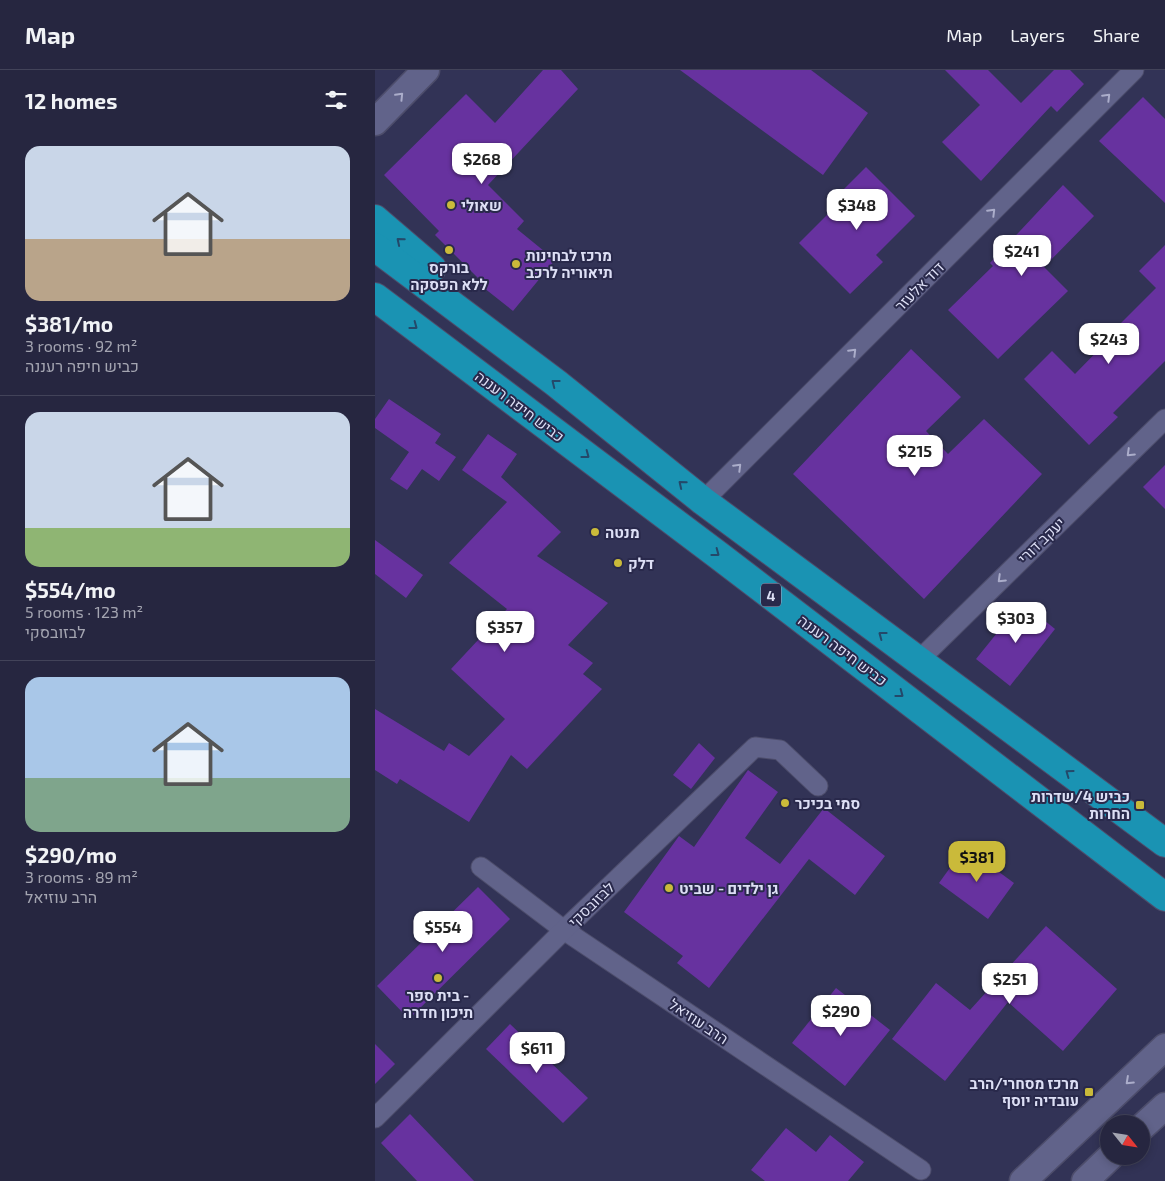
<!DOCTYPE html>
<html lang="en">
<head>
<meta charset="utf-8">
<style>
  :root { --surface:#262640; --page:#2e2e47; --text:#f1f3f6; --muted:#a4a5b1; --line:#424359; --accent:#caba3a }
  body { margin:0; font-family:"Exo 2",Heebo,sans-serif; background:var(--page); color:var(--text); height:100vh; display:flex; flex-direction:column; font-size:19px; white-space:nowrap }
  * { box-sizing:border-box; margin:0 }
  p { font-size:16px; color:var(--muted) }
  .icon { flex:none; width:28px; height:28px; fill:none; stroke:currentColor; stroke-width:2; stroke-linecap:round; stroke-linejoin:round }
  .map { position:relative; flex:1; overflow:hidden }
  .details { display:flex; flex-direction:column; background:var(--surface); width:375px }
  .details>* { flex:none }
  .needle { width:32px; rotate:120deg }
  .controls { position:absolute; left:725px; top:1045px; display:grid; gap:10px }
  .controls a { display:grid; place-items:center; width:50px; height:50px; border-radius:50%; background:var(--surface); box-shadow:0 2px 8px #0003,0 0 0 1px var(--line); font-size:25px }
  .price { position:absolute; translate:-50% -42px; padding:0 11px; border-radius:10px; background:#fff; color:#222; font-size:16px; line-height:32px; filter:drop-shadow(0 1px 2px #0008) }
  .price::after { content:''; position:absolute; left:50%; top:30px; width:15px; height:11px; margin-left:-8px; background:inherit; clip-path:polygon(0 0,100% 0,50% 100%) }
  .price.on { background:var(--accent); color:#111 }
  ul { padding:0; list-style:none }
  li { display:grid; align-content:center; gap:10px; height:265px; padding:0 25px }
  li+li { border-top:1px solid var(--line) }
  li span { display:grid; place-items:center; height:155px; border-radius:15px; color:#555 }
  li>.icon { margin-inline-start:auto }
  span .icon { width:90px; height:90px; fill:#fffc; stroke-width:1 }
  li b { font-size:21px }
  h2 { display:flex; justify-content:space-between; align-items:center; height:60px; padding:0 25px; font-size:21px }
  header { display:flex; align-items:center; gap:30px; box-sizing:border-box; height:70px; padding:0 25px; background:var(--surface); border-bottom:1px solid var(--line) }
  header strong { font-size:24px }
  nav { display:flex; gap:28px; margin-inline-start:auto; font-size:18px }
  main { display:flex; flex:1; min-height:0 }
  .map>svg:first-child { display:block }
  .building { fill:#67329f }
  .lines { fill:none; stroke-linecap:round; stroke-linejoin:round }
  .street-casing { stroke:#4d4d6b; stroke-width:21 }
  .secondary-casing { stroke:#4d4d6b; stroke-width:29 }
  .highway-casing { stroke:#4d4d6b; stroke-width:30 }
  .street { stroke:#61638a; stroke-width:19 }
  .secondary { stroke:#61638a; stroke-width:26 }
  .highway { stroke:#1a93b3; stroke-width:28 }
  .oneway { stroke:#abadca }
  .oneway2 { stroke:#24496a }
  .poi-dot { fill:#caba3a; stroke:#29294b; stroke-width:2 }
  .labels { text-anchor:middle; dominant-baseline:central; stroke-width:4; stroke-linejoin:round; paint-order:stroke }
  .shield { fill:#29294b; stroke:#a7a8c2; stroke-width:1 }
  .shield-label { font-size:14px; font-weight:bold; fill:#dddff5 }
  .poi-label { font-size:15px; font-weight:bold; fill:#dddff5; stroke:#29294b; text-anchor:start }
  .street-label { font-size:15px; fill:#dddff5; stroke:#29294b }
</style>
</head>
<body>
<header>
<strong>Map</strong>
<nav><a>Map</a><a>Layers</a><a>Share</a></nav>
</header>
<main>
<section class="details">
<h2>12 homes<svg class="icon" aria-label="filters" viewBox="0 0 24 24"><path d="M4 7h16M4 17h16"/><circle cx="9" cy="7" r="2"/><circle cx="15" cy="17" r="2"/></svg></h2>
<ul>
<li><span style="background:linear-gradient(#c9d6e8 60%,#b9a48a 0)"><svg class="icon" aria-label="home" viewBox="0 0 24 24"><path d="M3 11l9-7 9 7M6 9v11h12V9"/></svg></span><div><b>$381/mo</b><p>3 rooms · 92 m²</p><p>כביש חיפה רעננה</p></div></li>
<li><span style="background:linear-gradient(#c9d6e8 75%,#8fb573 0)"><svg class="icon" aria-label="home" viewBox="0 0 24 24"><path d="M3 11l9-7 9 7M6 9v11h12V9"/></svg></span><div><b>$554/mo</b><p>5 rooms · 123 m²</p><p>לבזובסקי</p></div></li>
<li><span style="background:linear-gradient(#a9c7e8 65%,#7fa58c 0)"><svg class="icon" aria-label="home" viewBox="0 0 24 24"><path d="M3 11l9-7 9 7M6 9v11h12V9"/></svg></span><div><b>$290/mo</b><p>3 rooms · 89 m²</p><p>הרב עוזיאל</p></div></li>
</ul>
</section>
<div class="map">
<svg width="790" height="1111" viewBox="0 0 790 1111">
  <rect width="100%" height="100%" fill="#323356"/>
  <g class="building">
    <path d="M168,0H186L203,19L113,115L149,151L142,159L180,190L138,241L104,214L107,212L60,165L64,161L9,105L91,24L120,53Z"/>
    <path d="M305,0H436L493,43L448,105Z"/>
    <path d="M570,0H613L646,33L679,0H695L709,14L682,42L676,36L606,111L567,72L605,35Z"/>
    <path d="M768,27L790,49V133L724,71Z"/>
    <path d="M491,97L540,146L501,185L508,192L475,224L424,173L467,130L462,126Z"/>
    <path d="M688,115L719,146L669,197L693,221L623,289L573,240L618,196L615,193Z"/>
    <path d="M790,175V291L738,343L743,347L714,375L649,309L677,281L700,304L744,259L742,257L781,218L764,201Z"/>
    <path d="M536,279L586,327L551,361L573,384L609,349L667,404L549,529L418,404Z"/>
    <path d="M14,329L66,364L60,373L81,387L64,411L47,399L32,420L15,409L34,382L0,358V349Z"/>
    <path d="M113,364L142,384L126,407L186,462L162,486L233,533L193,575L218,593L208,604L227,619L152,699L136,685L94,752L25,709L22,714L0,700V639L69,681L74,673L94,686L130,649L76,599L132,539L74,493L132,432L87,400Z"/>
    <path d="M790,395V439L768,417Z"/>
    <path d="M0,470L48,505L31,528L0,504Z"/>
    <path d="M647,532L680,559L635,616L601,589Z"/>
    <path d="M324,673L340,688L316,719L298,705Z"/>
    <path d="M373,700L403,722L370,768L405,794L449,738L510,786L480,825L434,789L334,918L302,893L308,886L249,842L304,766L319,777Z"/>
    <path d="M590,777L639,813L613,849L564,813Z"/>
    <path d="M103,817L135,849L34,949L2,916Z"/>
    <path d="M671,856L742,919L688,981L633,932L570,1011L517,969L561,913L595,940Z"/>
    <path d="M461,918L515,960L470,1016L417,973Z"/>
    <path d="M135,954L213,1028L188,1053L111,979Z"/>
    <path d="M0,974L20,994L0,1014Z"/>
    <path d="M35,1044L99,1111H42L6,1073Z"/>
    <path d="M411,1058L441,1082L455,1065L489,1092L473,1111H390L376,1100Z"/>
  </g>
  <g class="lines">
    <g class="street-casing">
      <g id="street">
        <path d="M328,431L759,0"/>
        <path d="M543,591L790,349"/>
        <path d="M106,797L189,860L546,1100"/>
        <path d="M0,1048L189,860L380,677L405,680L443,716"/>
      </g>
    </g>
    <g class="secondary-casing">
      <g id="secondary">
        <path d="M0,52L51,0"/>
        <path d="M766,1058L790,1036"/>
        <path d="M648,1111L790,977"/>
        <path d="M710,1111L736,1086"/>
      </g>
    </g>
    <g class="highway-casing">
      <g id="highway">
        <path d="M0,149L57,198"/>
        <path d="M0,177L181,313L328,431L790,773"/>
        <path d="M0,227L343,485L790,827"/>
      </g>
    </g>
    <use href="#street" class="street"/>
    <use href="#secondary" class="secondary"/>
    <use href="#highway" class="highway"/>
  </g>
  <defs><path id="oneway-chevron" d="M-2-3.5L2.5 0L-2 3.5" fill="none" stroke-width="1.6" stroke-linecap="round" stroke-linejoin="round" transform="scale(1.25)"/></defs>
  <g class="oneway">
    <use href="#oneway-chevron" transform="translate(25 26) rotate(-46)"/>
    <use href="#oneway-chevron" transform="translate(732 27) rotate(-45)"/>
    <use href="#oneway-chevron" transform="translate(617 142) rotate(-45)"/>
    <use href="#oneway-chevron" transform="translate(478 282) rotate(-45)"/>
    <use href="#oneway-chevron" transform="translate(755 383) rotate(136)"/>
    <use href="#oneway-chevron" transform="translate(363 397) rotate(-45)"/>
    <use href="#oneway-chevron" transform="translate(626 509) rotate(136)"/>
    <use href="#oneway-chevron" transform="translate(754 1011) rotate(137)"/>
  </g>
  <g class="oneway2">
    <use href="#oneway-chevron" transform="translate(25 171) rotate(-140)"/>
    <use href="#oneway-chevron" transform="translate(39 256) rotate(37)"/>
    <use href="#oneway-chevron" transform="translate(180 313) rotate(-142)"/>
    <use href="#oneway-chevron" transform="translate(211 385) rotate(37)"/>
    <use href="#oneway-chevron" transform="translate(307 414) rotate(-141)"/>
    <use href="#oneway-chevron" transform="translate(341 483) rotate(37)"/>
    <use href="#oneway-chevron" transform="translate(507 565) rotate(-143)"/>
    <use href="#oneway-chevron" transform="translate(525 624) rotate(37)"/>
    <use href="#oneway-chevron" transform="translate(694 703) rotate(-144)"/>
  </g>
  <g class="poi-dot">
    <circle cx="76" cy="135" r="5"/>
    <circle cx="74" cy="180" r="5"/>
    <circle cx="141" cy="194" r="5"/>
    <circle cx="220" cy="462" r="5"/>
    <circle cx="243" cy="493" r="5"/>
    <circle cx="410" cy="733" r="5"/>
    <rect x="760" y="730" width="10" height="10" rx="2.5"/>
    <circle cx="294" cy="818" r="5"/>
    <circle cx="63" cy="908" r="5"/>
    <rect x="709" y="1017" width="10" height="10" rx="2.5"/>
  </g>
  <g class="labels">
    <rect class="shield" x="386" y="513.5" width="20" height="23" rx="4"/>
    <g class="shield-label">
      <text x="396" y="525">4</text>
    </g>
    <g class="poi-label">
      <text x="86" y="135">שאולי</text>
      <text x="151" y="185">מרכז לבחינות<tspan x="151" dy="17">תיאוריה לרכב</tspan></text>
      <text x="74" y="197" text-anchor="middle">בורקס<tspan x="74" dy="17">ללא הפסקה</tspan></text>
      <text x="230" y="462">מנטה</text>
      <text x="253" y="493">דלק</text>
      <text x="755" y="726" text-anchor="end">כביש 4/שדרות<tspan x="755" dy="17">החרות</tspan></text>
      <text x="420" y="733">סמי בכיכר</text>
      <text x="304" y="818">גן ילדים - שביט</text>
      <text x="63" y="925" text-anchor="middle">בית ספר -<tspan x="63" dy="17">תיכון חדרה</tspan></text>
      <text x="704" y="1013" text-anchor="end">מרכז מסחרי/הרב<tspan x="704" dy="17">עובדיה יוסף</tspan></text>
    </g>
    <g class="street-label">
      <text transform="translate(544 216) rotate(-45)">דוד אלעזר</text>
      <text transform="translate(145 336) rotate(37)">כביש חיפה רעננה</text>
      <text transform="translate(666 470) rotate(-44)">יעקב דורי</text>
      <text transform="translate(468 580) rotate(37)">כביש חיפה רעננה</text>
      <text transform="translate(216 834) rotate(-44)">לבזובסקי</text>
      <text transform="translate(324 951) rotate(34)">הרב עוזיאל</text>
    </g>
  </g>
</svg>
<div class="controls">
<a><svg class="needle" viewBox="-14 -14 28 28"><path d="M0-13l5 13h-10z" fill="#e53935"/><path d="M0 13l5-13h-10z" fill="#a4a5b1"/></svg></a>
</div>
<b class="price" style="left:107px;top:115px">$268</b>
<b class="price" style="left:482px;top:161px">$348</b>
<b class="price" style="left:647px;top:207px">$241</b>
<b class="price" style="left:734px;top:295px">$243</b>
<b class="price" style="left:540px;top:407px">$215</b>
<b class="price" style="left:641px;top:574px">$303</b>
<b class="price" style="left:130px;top:583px">$357</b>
<b class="price on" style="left:602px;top:813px">$381</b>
<b class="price" style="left:68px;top:883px">$554</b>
<b class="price" style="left:635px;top:935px">$251</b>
<b class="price" style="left:466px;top:967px">$290</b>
<b class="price" style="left:162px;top:1004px">$611</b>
</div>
</main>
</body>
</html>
